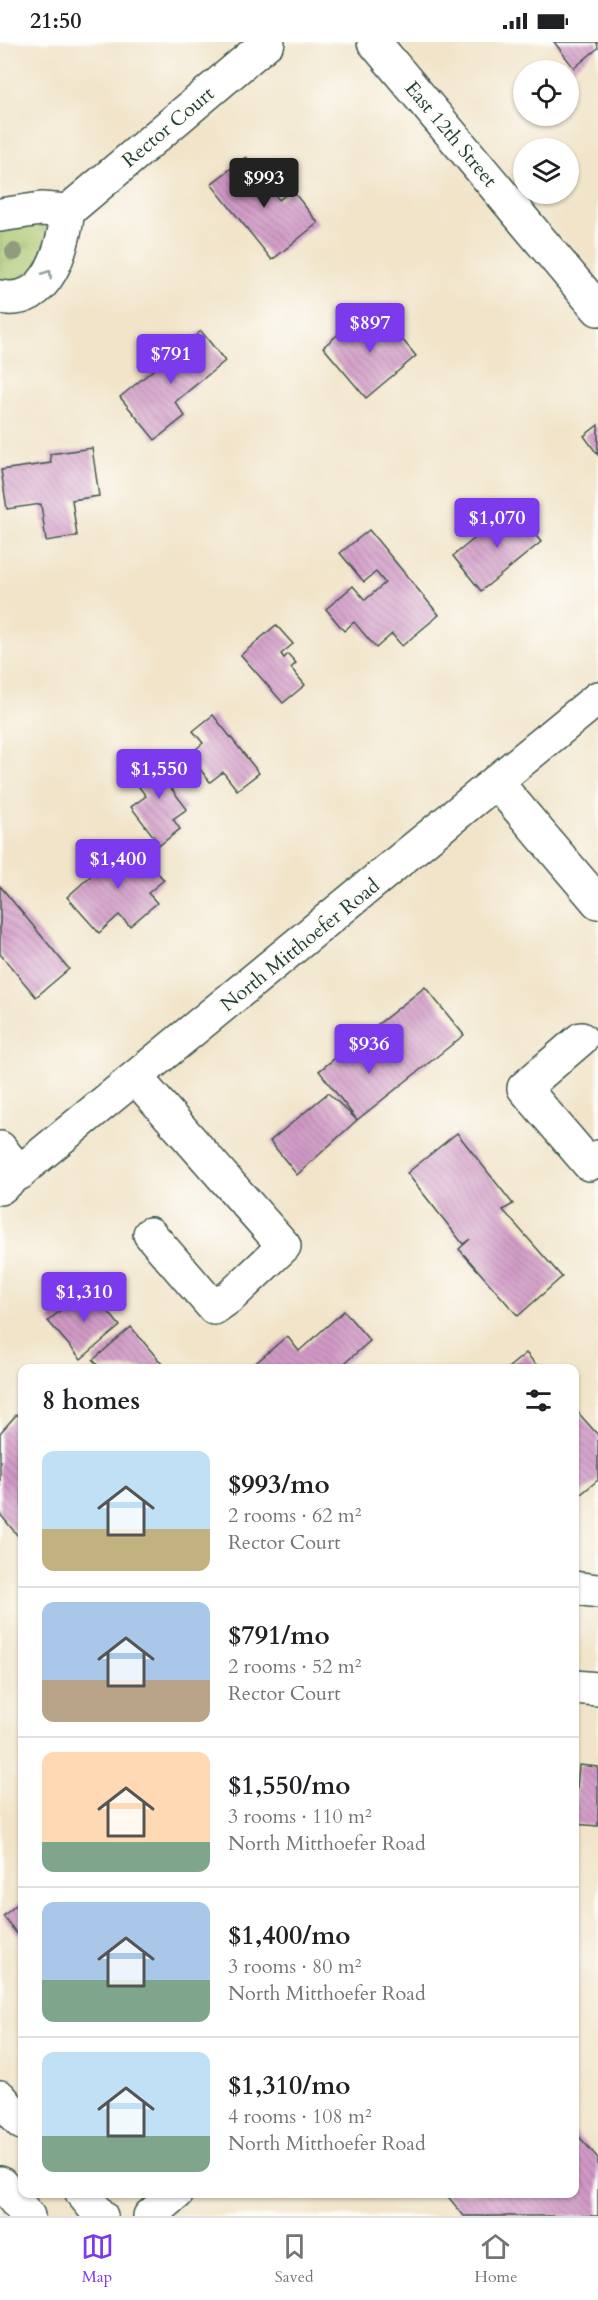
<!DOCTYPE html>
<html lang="en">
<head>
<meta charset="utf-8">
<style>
  :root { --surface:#fff; --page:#f6f6f6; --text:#202124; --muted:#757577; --line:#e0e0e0; --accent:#7c3aed }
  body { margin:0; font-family:Cardo,serif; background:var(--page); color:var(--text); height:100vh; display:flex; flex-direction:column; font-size:22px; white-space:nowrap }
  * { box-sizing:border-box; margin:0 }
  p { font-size:20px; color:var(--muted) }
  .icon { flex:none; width:33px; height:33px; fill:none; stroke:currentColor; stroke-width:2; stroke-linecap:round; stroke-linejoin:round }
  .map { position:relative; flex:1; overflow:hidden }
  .side { position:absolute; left:18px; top:1322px; width:561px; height:834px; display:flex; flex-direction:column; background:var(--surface); border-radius:12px; box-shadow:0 2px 4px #0004 }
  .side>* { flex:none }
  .fabs { position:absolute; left:513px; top:18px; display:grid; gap:12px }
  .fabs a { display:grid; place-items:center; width:66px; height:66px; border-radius:50%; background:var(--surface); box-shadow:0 2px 4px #0004; font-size:30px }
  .price { position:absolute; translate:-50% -51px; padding:0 14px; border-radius:6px; background:var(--accent); color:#fff; font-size:20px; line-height:39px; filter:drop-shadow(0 2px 3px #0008) }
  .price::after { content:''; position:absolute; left:50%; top:36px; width:18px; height:14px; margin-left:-9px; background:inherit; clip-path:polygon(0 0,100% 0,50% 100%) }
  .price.active { background:#222; color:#fff }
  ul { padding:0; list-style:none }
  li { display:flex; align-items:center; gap:18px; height:150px; padding:0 24px }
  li+li { border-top:2px solid var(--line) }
  li span { display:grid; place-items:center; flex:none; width:168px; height:120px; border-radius:12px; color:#555 }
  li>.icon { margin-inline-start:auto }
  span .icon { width:72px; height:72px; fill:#fffc; stroke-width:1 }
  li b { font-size:26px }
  h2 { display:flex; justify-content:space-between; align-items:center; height:72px; padding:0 24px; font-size:26px }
  .status { display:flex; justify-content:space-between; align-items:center; height:42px; padding:0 30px; background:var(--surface); direction:ltr }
  .status svg { height:16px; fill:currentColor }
  .tab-bar { display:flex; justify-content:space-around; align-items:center; height:84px; border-top:2px solid var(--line); background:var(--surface); font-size:16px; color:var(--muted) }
  .tab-bar a { display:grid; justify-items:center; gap:3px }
  .tab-bar .active { color:var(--accent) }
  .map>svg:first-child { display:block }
  .grass { fill:url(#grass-tufts); stroke:#648150; stroke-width:1.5 }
  .building { fill:url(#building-back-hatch) }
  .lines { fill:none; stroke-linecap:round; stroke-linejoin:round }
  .minor-casing { stroke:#3e564a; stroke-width:36 }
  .major-casing { stroke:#3e564a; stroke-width:36 }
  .minor { stroke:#fff; stroke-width:33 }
  .major { stroke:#fff; stroke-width:33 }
  .tree { fill:#919b7f }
  .oneway { stroke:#8f9e9a }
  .labels { text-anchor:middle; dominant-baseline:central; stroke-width:4.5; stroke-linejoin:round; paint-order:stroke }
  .street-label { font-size:20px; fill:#1f3d34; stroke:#fdfcf7 }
</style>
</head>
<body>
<div class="status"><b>21:50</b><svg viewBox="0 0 49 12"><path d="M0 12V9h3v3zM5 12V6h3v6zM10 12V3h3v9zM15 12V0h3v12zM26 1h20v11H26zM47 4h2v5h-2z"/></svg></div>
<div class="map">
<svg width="598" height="2174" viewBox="0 0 598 2174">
  <defs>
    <pattern id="grass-tufts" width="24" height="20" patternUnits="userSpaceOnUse" patternTransform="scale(1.5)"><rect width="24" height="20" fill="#a9c56c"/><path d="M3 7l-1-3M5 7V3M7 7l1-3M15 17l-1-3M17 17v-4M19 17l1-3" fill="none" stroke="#89a15a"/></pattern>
    <pattern id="building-back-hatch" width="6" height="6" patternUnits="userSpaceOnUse" patternTransform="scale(1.5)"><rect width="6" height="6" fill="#d29ac7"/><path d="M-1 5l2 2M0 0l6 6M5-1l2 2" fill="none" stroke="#aa7fa2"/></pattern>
  </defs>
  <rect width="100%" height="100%" fill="#fdfcf7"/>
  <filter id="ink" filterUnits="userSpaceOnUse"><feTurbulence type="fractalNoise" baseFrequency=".0167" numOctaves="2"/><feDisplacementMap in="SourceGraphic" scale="12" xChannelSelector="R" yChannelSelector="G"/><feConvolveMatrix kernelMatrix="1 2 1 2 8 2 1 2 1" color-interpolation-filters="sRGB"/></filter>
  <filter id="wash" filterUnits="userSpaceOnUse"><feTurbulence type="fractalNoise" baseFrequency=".008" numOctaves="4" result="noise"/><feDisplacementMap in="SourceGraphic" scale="24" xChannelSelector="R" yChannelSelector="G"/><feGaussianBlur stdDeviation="1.35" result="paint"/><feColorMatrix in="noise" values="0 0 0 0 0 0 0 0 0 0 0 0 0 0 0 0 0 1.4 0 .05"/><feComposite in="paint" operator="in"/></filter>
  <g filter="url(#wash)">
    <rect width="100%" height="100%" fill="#f1e4c9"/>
    <path class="grass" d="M58,177C47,210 42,241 0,241V186Z"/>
    <g id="blocks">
      <g class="building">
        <path d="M554,0H597L598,6L574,26Z"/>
        <path d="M246,115L279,158L292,148L318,181L272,218L211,142Z"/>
        <path d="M383,274L416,314L366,356L323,305L359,275L369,286Z"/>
        <path d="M201,289L225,319L175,360L185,374L155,398L120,355Z"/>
        <path d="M598,383V413L584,394Z"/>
        <path d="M92,406L99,454L72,458L77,494L46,499L41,462L7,467L1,428L51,421L50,412Z"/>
        <path d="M513,465L541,500L481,549L453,514Z"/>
        <path d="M369,488L439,573L402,604L392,592L376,606L354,580L344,589L326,567L353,544L365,558L385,541L376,530L364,540L340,511Z"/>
        <path d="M276,583L293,602L281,612L284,616L288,612L296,621L291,626L305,643L283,661L241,613Z"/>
        <path d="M213,673L259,731L237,748L223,730L210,740L189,713L203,701L193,689Z"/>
        <path d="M163,714L182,737L171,746L187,767L173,777L180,787L160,803L131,765L146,754L133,737Z"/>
        <path d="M130,799L164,838L148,851L157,861L130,884L119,873L99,891L67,855Z"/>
        <path d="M0,844L69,927L36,955L0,912Z"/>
        <path d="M425,945L464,993L357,1078L297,1133L270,1099L328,1051L357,1078L319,1029Z"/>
        <path d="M457,1091L513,1162L503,1168L562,1235L518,1274L459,1207L470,1197L463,1202L407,1131Z"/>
        <path d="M88,1245L120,1284L81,1317L48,1279Z"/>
        <path d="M344,1269L370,1299L339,1326H250L287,1294L299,1309Z"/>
        <path d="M131,1285L162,1322L158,1326H100L93,1318Z"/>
        <path d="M526,1311L539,1326H508Z"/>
        <path d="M574,1366L598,1393V1438L581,1452L574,1445Z"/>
        <path d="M17,1372L22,1379V1499L0,1472V1391Z"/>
        <path d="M579,1723L598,1725V1784L574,1782Z"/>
        <path d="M22,1858V1898L3,1874Z"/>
        <path d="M574,2089L598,2116V2174H464L445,2151H574Z"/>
      </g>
    </g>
  </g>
  <g filter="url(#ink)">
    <use href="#blocks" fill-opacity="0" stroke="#3e564a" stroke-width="1.5"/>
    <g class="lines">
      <g class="minor-casing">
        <g id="minor">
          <path d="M374,0L598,267"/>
          <path d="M68,169L268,0"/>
          <path d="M0,173L41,167L68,169C63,205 49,265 0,255"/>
          <path d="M497,741L598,860"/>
          <path d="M581,997L524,1046L589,1122L598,1115"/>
          <path d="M136,1036L284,1204L231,1254L214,1266L150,1192"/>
          <path d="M0,1106L20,1131"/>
          <path d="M574,1546L598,1549"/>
          <path d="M574,1645L598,1647"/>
          <path d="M150,2174L177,2151"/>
        </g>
      </g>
      <g class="major-casing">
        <g id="major">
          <path d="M0,1146L598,656"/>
          <path d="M0,2055L22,2081"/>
          <path d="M0,2141L28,2174"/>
          <path d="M82,2151L101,2174"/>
        </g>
      </g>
      <use href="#minor" class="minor"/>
      <use href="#major" class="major"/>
    </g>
    <circle class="tree" cx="14" cy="210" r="9"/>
    <defs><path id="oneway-chevron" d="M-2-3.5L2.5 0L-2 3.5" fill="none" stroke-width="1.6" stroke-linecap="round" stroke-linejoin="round" transform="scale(1.5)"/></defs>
    <use class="oneway" href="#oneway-chevron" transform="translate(48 232) rotate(-57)"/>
  </g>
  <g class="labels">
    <g class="street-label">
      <text transform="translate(168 85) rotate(-40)">Rector Court</text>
      <text transform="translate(451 92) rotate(50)">East 12th Street</text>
      <text transform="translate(300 903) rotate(-39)">North Mitthoefer Road</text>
    </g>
  </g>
</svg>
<div class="fabs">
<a><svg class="icon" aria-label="locate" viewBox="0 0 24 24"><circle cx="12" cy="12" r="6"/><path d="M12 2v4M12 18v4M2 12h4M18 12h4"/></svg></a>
<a><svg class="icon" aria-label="layers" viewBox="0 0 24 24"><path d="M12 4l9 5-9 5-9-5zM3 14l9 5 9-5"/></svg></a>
</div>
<b class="price active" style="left:264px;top:167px">$993</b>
<b class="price" style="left:370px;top:312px">$897</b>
<b class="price" style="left:171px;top:343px">$791</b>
<b class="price" style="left:497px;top:507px">$1,070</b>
<b class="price" style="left:159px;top:758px">$1,550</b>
<b class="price" style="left:118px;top:848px">$1,400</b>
<b class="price" style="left:369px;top:1033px">$936</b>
<b class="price" style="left:84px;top:1281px">$1,310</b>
<section class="side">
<h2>8 homes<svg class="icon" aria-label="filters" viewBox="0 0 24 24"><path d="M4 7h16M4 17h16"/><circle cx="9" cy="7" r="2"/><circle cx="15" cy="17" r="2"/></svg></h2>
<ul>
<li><span style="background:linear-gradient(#bfe0f5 65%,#c2b280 0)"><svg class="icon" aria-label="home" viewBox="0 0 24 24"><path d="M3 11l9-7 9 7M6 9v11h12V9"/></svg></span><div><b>$993/mo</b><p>2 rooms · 62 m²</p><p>Rector Court</p></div></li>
<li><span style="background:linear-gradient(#a9c7e8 65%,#b9a48a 0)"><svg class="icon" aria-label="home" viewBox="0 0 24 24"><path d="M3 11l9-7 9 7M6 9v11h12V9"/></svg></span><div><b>$791/mo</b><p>2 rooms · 52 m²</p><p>Rector Court</p></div></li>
<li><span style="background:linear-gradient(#ffd9b3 75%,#7fa58c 0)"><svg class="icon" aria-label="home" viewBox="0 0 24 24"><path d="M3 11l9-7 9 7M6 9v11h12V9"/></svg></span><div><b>$1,550/mo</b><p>3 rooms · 110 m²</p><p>North Mitthoefer Road</p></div></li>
<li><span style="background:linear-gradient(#a9c7e8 65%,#7fa58c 0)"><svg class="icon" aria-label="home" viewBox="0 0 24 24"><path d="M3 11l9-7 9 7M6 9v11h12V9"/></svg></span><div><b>$1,400/mo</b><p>3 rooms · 80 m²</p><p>North Mitthoefer Road</p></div></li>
<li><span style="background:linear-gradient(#bfe0f5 70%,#7fa58c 0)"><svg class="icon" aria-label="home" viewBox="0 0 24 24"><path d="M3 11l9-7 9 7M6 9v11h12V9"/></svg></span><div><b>$1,310/mo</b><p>4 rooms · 108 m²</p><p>North Mitthoefer Road</p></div></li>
</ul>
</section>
</div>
<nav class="tab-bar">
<a class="active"><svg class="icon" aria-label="map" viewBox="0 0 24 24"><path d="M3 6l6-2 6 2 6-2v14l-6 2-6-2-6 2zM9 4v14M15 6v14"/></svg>Map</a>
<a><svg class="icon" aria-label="saved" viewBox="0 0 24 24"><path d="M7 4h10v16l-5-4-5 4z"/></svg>Saved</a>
<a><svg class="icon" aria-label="home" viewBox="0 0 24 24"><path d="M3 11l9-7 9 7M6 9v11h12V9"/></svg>Home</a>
</nav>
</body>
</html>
